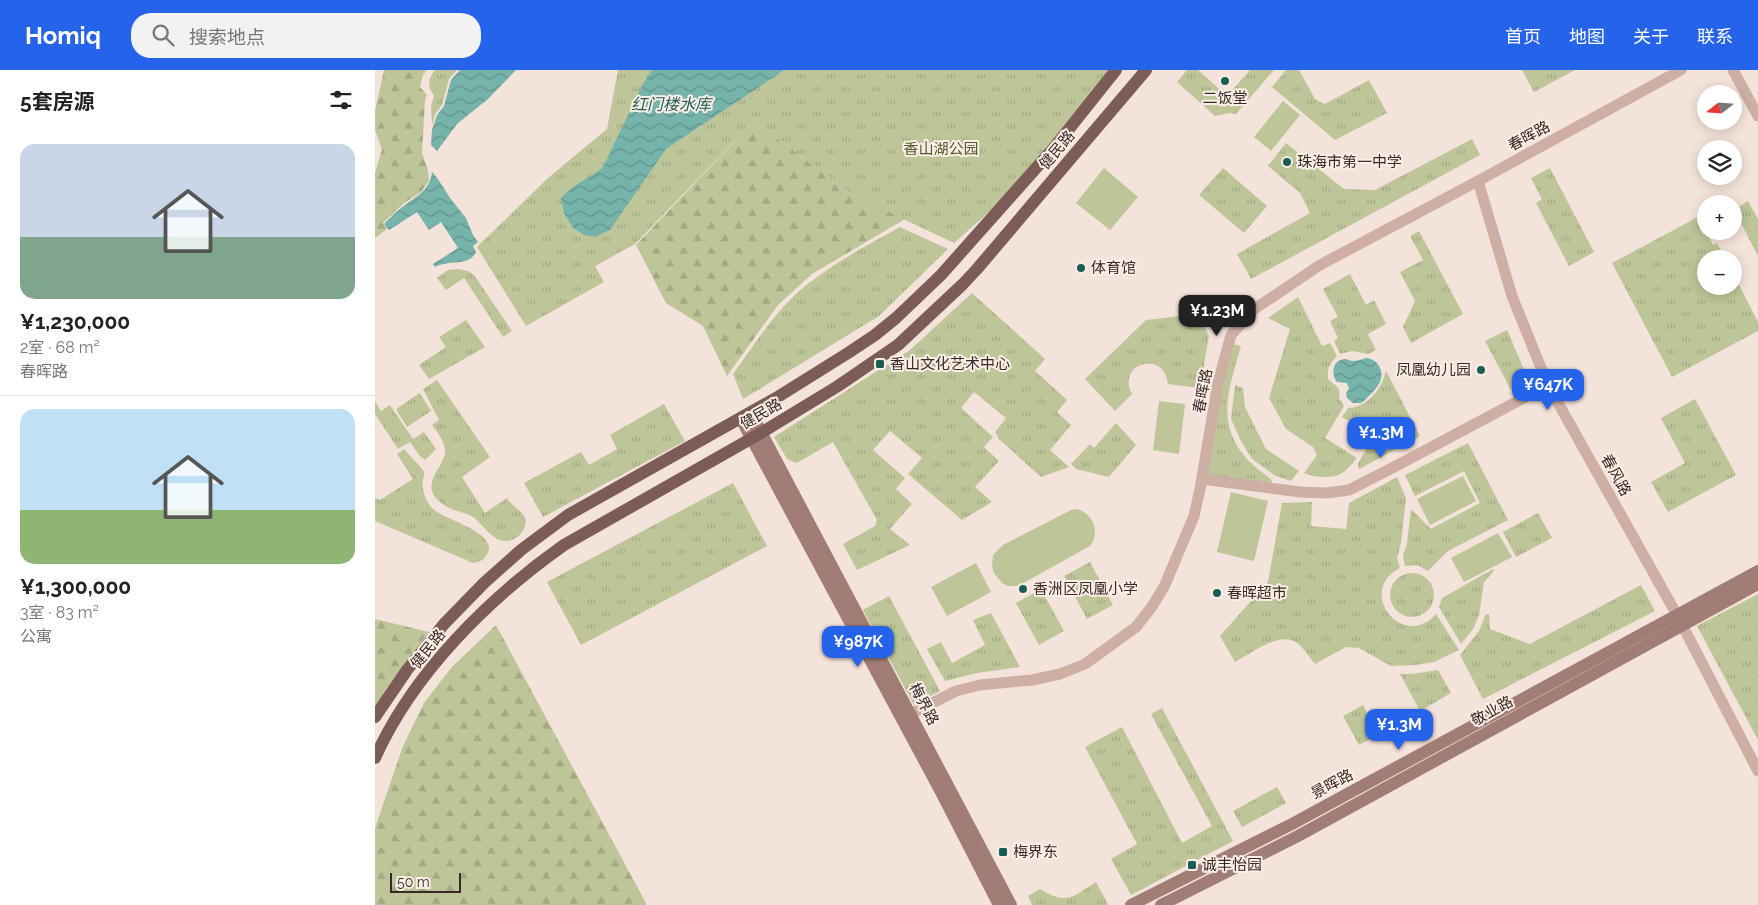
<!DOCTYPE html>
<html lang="zh">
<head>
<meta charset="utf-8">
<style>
  :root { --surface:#fff; --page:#f2f2f2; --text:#222; --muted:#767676; --line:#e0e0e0; --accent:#2563eb }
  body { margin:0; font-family:Raleway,"Noto Sans SC",sans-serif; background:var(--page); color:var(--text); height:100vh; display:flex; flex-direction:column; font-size:19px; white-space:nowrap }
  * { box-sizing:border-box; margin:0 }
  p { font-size:16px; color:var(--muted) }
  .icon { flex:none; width:28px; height:28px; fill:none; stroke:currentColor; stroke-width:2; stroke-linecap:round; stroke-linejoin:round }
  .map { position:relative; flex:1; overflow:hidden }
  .details { display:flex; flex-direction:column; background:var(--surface); width:375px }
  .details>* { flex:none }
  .needle { width:32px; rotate:253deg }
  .tools { position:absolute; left:1322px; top:15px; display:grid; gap:10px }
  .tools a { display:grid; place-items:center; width:45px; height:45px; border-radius:50%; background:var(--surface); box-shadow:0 2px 12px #0003; font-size:25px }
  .scale { position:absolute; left:15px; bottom:12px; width:71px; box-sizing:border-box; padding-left:5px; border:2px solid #382927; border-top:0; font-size:14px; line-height:18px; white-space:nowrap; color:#382927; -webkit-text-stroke:4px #fbeee6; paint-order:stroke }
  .price { position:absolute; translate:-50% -42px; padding:0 11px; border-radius:10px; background:var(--accent); color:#fff; font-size:16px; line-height:32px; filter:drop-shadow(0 1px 2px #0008) }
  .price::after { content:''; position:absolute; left:50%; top:30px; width:15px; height:11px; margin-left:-8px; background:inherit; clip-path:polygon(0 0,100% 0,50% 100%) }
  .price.current { background:#222; color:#fff }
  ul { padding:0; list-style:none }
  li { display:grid; align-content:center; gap:10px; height:265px; padding:0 20px }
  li+li { border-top:1px solid var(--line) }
  li span { display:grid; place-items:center; height:155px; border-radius:15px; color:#555 }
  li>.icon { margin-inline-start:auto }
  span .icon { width:90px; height:90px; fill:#fffc; stroke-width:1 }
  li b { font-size:21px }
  h2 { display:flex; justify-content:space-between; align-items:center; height:60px; padding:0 20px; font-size:21px }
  header { display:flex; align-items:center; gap:30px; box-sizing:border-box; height:70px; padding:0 25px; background:var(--accent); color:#fff }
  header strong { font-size:24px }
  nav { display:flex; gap:28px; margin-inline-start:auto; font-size:18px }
  .search { width:350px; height:45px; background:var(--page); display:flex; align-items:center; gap:12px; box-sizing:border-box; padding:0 18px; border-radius:20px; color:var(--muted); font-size:19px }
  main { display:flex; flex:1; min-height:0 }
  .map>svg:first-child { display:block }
  .grass { fill:url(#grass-tufts) }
  .forest { fill:url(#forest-firs) }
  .pitch { fill:#bec598 }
  .water { fill:url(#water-waves) }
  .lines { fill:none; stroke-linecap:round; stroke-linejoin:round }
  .street { stroke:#cdafa4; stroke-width:11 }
  .secondary { stroke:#a17d75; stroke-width:12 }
  .primary { stroke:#7c5c56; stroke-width:12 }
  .poi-dot { fill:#185e55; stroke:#fbeee6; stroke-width:2 }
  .labels { text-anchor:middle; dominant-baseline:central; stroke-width:4; stroke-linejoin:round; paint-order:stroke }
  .poi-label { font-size:15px; fill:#382927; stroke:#fbeee6; text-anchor:start }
  .street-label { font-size:15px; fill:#382927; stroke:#fbeee6 }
  .park-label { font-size:15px; fill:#505928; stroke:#fbeee6 }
  .water-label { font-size:16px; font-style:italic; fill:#185e55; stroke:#fbeee6 }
</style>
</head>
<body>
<header>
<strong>Homiq</strong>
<div class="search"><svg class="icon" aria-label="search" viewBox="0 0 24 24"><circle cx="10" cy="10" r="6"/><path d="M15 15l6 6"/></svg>搜索地点</div>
<nav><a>首页</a><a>地图</a><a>关于</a><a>联系</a></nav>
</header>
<main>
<section class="details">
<h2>5套房源<svg class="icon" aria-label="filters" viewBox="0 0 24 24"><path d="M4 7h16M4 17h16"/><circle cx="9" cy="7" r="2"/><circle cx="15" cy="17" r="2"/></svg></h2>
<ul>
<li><span style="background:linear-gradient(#c9d6e8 60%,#7fa58c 0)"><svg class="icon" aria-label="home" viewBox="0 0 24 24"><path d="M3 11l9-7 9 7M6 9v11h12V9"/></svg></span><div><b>¥1,230,000</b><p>2室 · 68 m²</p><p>春晖路</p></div></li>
<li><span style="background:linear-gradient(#bfe0f5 65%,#8fb573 0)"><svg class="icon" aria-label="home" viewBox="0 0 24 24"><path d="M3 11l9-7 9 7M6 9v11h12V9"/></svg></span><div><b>¥1,300,000</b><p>3室 · 83 m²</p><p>公寓</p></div></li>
</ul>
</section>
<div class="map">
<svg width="1383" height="835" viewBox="0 0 1383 835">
  <defs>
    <pattern id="grass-tufts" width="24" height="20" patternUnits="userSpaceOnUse" patternTransform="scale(1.25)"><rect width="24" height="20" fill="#bec598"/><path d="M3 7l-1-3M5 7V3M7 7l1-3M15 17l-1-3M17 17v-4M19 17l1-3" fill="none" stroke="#a4a983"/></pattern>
    <pattern id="forest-firs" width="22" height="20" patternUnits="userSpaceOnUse" patternTransform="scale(1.25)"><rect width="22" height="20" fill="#bec598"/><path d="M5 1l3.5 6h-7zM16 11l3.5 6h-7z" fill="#a4a983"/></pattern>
    <pattern id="water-waves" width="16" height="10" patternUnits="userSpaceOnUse" patternTransform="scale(1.25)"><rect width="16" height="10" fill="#76b4ab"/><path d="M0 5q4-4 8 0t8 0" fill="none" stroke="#62928b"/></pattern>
  </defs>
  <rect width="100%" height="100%" fill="#f4e3da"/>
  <g class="grass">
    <path d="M60,0H82L74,9L67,35L60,44L57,56L56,36L59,26C53,15 52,10 60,0Z"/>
    <path d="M243,0H740L649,111L579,173L479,126L379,51L260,174L220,196L229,212L151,256L102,177L173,108L232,59Z"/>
    <path d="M812,0H823L852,26L875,0H899L861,44L854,43L840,46L802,12Z"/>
    <path d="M911,0H924L940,29L950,34L994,10L1012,43L960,70L897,17Z"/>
    <path d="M1147,0H1200L1159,22Z"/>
    <path d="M1097,69L1105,85L876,209L862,184L935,143L925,123L893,96L911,73L969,119L1000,120Z"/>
    <path d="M848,98L892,136L869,163L824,125Z"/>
    <path d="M1175,98L1219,182L1194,196L1161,133L1167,129L1156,108Z"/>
    <path d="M1373,131L1383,149V186L1359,140Z"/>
    <path d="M1323,147L1338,175L1342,173L1350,189H1331V216H1359V205L1383,252V261L1297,307L1237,193Z"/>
    <path d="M525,157L573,179L504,246L368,329L358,304C378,277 397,246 422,223C453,196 489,177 525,157Z"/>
    <path d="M1044,161L1088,244L1036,273L1028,257L1040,231L1025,202L1048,190L1035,166Z"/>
    <path d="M83,199L93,201L99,205L137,261L128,267L89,208L71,220L62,208L73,200Z"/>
    <path d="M975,204L991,235L999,230L1011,254L993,264L1001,280L993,284L977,281L965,284L959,271L963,268L955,251L963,247L948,219Z"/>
    <path d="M597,223L670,289L660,301L692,330L682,342L696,355L675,380L694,397L666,407L624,369L620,362L631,348L599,322L586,338L618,367L609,377L624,391L600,417L617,432L587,450L533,404L547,388L515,361L498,380L530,408L521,419L537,434L515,459L535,475L482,500L468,474L500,456L502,450L458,372L422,393L412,389L399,367L535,280Z"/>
    <path d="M923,227L947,276L955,273L962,286C954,294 952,298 953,309C961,317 966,315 964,328L969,336L950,368L982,388C978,392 975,397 971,400C960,410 942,408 929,403L942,385L938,377L911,359L894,328L915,259L893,248Z"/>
    <path d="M814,245L827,252L834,266L825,318L793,314C789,279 741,293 757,324L740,341L710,309L771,250Z"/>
    <path d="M91,250L110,277L54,309L44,295L71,277L64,267Z"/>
    <path d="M1132,260L1154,311L1136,320L1110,271Z"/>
    <path d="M857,274L866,276C854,319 839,355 875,392C881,398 889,404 896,409L897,413L832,405L845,316Z"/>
    <path d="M1011,301L1045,366L984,399L983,393L999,366L967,347L973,338C993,337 1006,320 1011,301Z"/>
    <path d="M62,310L115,387L87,407L110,443L132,428C139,440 159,444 147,462C144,467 137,471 131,471C117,471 108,454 98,447C88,441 76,441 66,433C41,413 73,396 70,378C68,370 62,361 57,355L64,350L48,319Z"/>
    <path d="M860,315L868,318L870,337L891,379L924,401L916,411L899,405L877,389L866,371L856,349Z"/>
    <path d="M45,323L56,341L32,357L21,339Z"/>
    <path d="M1320,329L1361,405L1293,442L1276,412L1310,393L1286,348Z"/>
    <path d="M0,331L6,341L15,335L38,369L49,362L61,379L50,390L44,385L35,372L23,379L0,344Z"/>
    <path d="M289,334L310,371L168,447L149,413L206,382L214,395L242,379L235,365Z"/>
    <path d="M741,353L761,375L734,407L701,399L696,394L715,374L719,378Z"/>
    <path d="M1093,373L1133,450L1073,481L1053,501L1042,495L1030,496L1028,487L1032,473L1036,439L1056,459L1105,433L1089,401L1040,426L1030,405Z"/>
    <path d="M29,379C33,384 48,399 49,402C50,407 49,405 48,409C46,419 51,431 57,438C68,450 128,463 111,486C108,491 103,492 98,493L0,451V428L5,430L38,409L22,384Z"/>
    <path d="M1022,407L1031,428L1026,473L1022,488L1025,498C980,521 1028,582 1061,544L1084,580L1059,592L1040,595L1016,596L984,578L971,577L940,594C934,587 929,578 922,573C906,560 875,584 860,592L845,566L893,512L907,433L937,432L936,456L971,459L974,433Z"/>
    <path d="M358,413L392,476L206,575L172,512Z"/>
    <path d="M1163,443L1177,468L1141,487L1128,462Z"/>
    <path d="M715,492L738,535L712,549L689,506Z"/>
    <path d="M1118,499L1119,501L1109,512L1104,545L1098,559L1086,574L1064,537L1067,528Z"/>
    <circle cx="1037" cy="525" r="22"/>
    <path d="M1266,515L1280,541L1108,629L1085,585L1104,561L1111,544H1114L1115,559L1155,574Z"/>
    <path d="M666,519L689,561L664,575L641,533Z"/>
    <path d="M1383,524V670L1322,556Z"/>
    <path d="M514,526L565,621L539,635L488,540Z"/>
    <path d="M616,543L645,597L602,603L570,611L552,579L566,572L577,593L610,575L598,550Z"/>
    <path d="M1063,600L1076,623L1045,641L1025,604H1037Z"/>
    <path d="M988,635L1003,665L984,675L968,646Z"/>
    <path d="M787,638L858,771L756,825L736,789L762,774L710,677L747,657L807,773L837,756L776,644Z"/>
    <path d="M902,717L911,733L867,757L858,741Z"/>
    <path d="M721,812L733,834L732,835H657L653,826L665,819C692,835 696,828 721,812Z"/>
  </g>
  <g class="forest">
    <path d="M9,0H52L48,5L45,17L52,25L50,30L47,83L53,100L54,111L46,122L29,133L8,153L12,159L0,168V103L7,79L0,60V41Z"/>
    <path d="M379,51L479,126L530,149L437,204L403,235L352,306L328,256L291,233L261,175Z"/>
    <path d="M0,549L54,562L23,603L0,640Z"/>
    <path d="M121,555L272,835H0V758L28,676L49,633L76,598Z"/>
  </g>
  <g class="pitch">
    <path d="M908,31L925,45L896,81L879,67Z"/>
    <path d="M729,98L763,127L735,160L701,133Z"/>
    <path d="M784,331L810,334L804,384L778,380Z"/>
    <path d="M1088,406L1101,431L1055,455L1042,429Z"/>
    <path d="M856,422L893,431L879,491L842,482Z"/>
    <path d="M701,439C718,442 726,463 715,476L643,516H633L627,513L619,503L617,496L618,485L628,475L696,440Z"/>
    <path d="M1123,463L1137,487L1089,512L1076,488Z"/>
    <path d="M601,493L616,522L572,546L556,517Z"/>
  </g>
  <g class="water">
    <path d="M85,0H141L113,29L82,54L62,81L56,75L57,60L62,45L69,36L76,10Z"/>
    <path d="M277,0H409L291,79L235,160L220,167L209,165L198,158L189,143L186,128C198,114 214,109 228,97L268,14Z"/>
    <path d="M57,102L63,109L75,128L91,148L98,165L103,172L98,176L101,182C94,197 75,189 60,197L58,194L83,178L66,152L54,160L42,142L14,160L9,154C16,147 23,140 30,135C43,125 55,120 57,102Z"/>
    <path d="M991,288C1002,289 1010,300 1005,312C1002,318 994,326 989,331L986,333H978L972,328L971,323L974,319L972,313L962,312C956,304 957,290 970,289C973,289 975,291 978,291C982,291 987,289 991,288Z"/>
  </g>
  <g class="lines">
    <g class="street">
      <path d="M1358,0L1383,46"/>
      <path d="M1103,111L1137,226L1173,315L1302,545L1383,701"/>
      <path d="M827,409L925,422L951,423L974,420L1021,396L1173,315"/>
      <path d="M536,644L581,621L605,615L657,610L685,604L710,594L761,557L776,538L789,517L819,446L825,419L843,313L856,265L878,240L945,195L1103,111L1306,0"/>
    </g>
    <g class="secondary">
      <path d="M376,343L636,835"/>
      <path d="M366,349L566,722L624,835"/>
      <path d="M756,835L917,754L1383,501"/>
      <path d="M786,835L923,766L1383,514"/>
    </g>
    <g class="primary">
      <path d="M0,647L32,600L69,554L109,513L146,480L193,445L401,328L473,283L500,265L521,248L566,205L678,79L741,0"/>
      <path d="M0,688C38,603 114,528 189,475L386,363L463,316L523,275L588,214L602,199L771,0"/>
    </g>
  </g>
  <g class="poi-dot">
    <circle cx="850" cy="11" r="5"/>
    <circle cx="912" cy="92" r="5"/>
    <circle cx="706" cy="198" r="5"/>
    <rect x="500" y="289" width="10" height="10" rx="2.5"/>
    <circle cx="1106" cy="300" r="5"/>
    <circle cx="648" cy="519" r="5"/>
    <circle cx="842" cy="523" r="5"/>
    <rect x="623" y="777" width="10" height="10" rx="2.5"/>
    <rect x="812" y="790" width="10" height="10" rx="2.5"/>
  </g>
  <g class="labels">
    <g class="poi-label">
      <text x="850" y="28" text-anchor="middle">二饭堂</text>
      <text x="922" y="92">珠海市第一中学</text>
      <text x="716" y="198">体育馆</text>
      <text x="515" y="294">香山文化艺术中心</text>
      <text x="1096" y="300" text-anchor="end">凤凰幼儿园</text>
      <text x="658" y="519">香洲区凤凰小学</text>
      <text x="852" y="523">春晖超市</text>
      <text x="638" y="782">梅界东</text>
      <text x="827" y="795">诚丰怡园</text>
    </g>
    <g class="street-label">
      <text transform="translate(1154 66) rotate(-29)">春晖路</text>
      <text transform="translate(682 80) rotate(-50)">健民路</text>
      <text transform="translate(828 321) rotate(-79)">春晖路</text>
      <text transform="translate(386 344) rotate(-30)">健民路</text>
      <text transform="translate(1241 405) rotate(61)">春风路</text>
      <text transform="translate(53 579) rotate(-51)">健民路</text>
      <text transform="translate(549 634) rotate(62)">梅界路</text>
      <text transform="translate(1117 641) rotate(-29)">敬业路</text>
      <text transform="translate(957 714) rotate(-28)">景晖路</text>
    </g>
    <g class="park-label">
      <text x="566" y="79">香山湖公园</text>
    </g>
    <g class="water-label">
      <text x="296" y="34">红门楼水库</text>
    </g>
  </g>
</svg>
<div class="tools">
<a><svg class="needle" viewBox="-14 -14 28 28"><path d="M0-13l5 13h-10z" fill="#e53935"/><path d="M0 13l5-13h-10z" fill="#767676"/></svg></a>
<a><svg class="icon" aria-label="layers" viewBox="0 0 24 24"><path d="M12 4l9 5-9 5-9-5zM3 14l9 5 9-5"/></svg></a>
<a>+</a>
<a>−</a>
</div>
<div class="scale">50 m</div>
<b class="price current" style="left:842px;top:267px">¥1.23M</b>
<b class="price" style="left:1173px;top:341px">¥647K</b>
<b class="price" style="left:1006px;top:389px">¥1.3M</b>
<b class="price" style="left:483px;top:598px">¥987K</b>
<b class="price" style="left:1024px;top:681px">¥1.3M</b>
</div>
</main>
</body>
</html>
